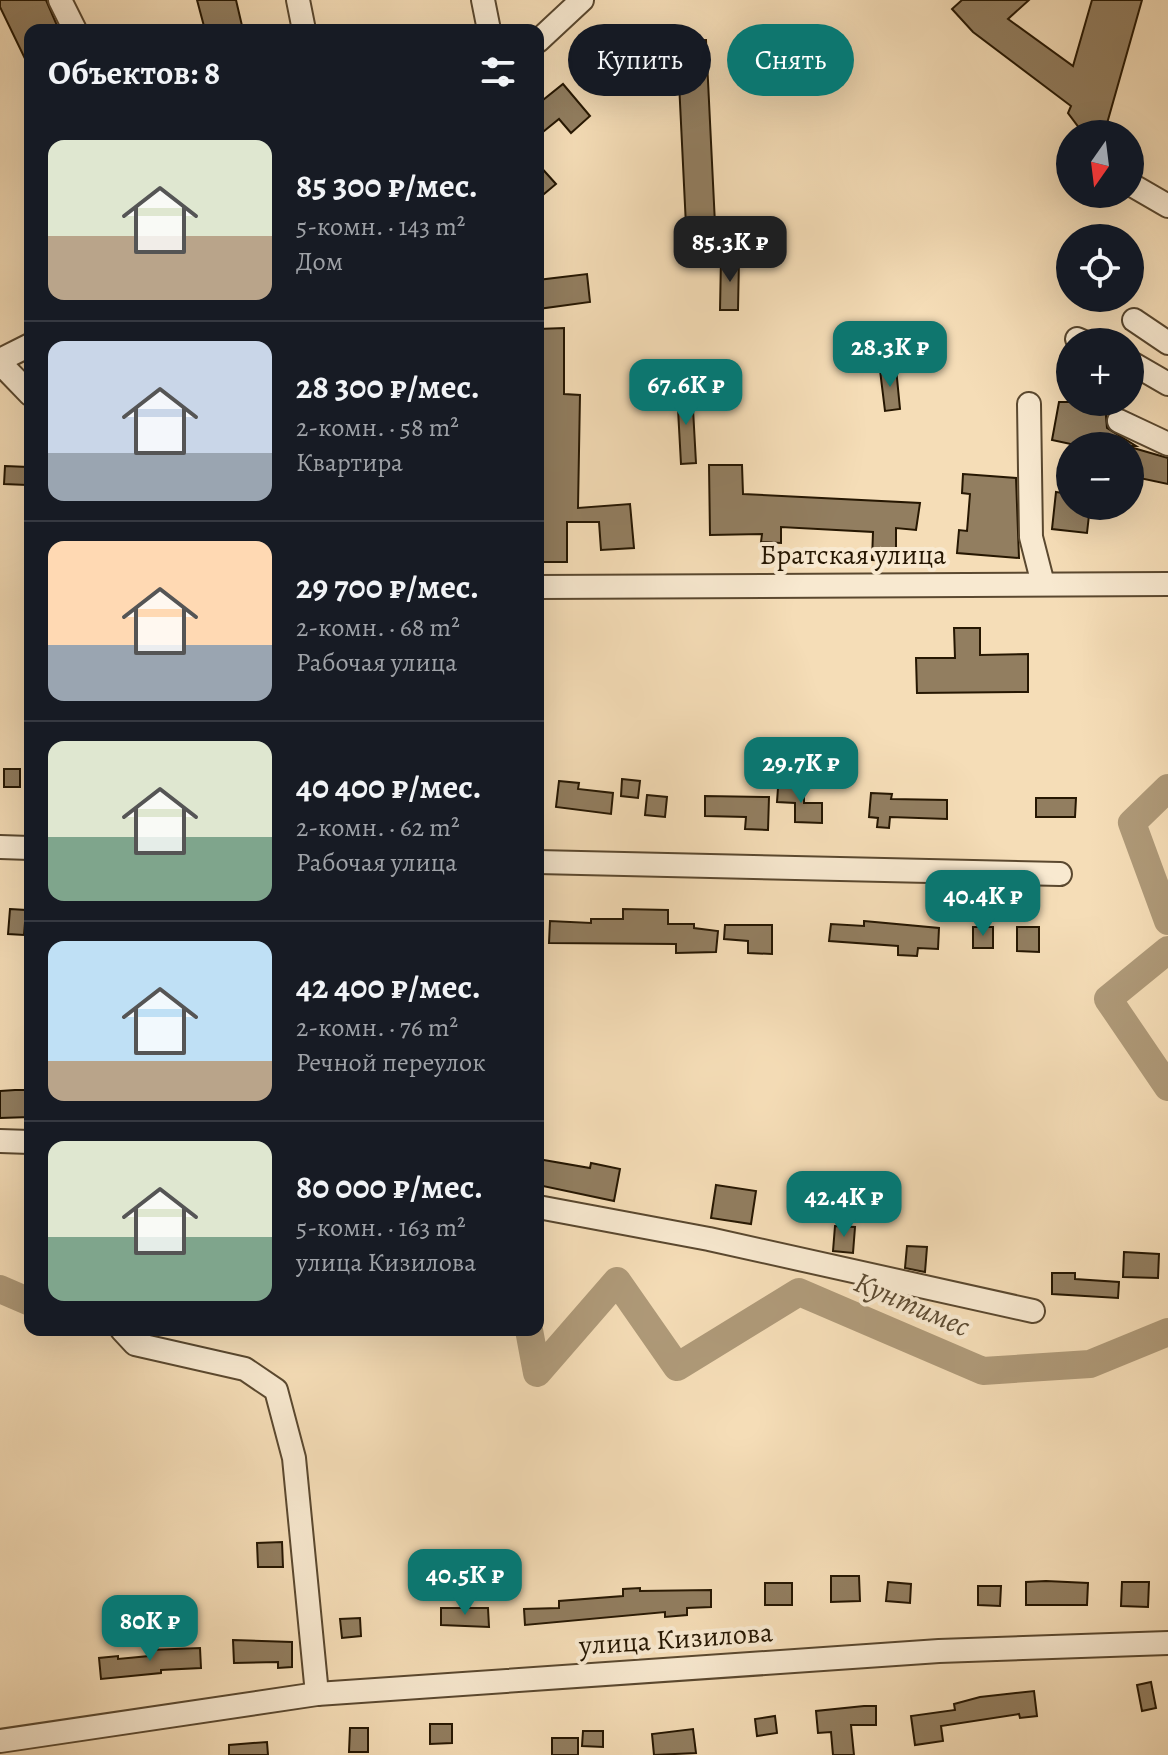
<!DOCTYPE html>
<html lang="ru">
<head>
<meta charset="utf-8">
<style>
  :root { --surface:#171b24; --page:#20242c; --text:#f1f3f6; --muted:#9ea1a6; --line:#363941; --accent:#0f766e }
  body { margin:0; font-family:Alegreya,serif; background:var(--page); color:var(--text); height:100vh; display:flex; flex-direction:column; font-size:30px; white-space:nowrap }
  * { box-sizing:border-box; margin:0 }
  p { font-size:26px; color:var(--muted) }
  .icon { flex:none; width:44px; height:44px; fill:none; stroke:currentColor; stroke-width:2; stroke-linecap:round; stroke-linejoin:round }
  .map { position:relative; flex:1; overflow:hidden }
  .details { position:absolute; left:24px; top:24px; width:520px; height:1312px; display:flex; flex-direction:column; background:var(--surface); border-radius:16px; box-shadow:0 8px 32px #0002 }
  .details>* { flex:none }
  .hud { position:absolute; left:568px; top:24px; width:480px; height:72px; display:flex; gap:16px }
  .needle { width:52px; rotate:194deg }
  .controls { position:absolute; left:1056px; top:120px; display:grid; gap:16px }
  .controls a { display:grid; place-items:center; width:88px; height:88px; border-radius:50%; background:var(--surface); box-shadow:0 8px 32px #0002; font-size:40px }
  .price { position:absolute; translate:-50% -68px; padding:0 18px; border-radius:16px; background:var(--accent); color:#fff; font-size:26px; line-height:52px; filter:drop-shadow(0 2px 4px #0008) }
  .price::after { content:''; position:absolute; left:50%; top:48px; width:24px; height:18px; margin-left:-12px; background:inherit; clip-path:polygon(0 0,100% 0,50% 100%) }
  .price.on { background:#222; color:#fff }
  ul { padding:0; list-style:none }
  li { display:flex; align-items:center; gap:24px; height:200px; padding:0 24px }
  li+li { border-top:2px solid var(--line) }
  li span { display:grid; place-items:center; flex:none; width:224px; height:160px; border-radius:16px; color:#555 }
  li>.icon { margin-inline-start:auto }
  span .icon { width:96px; height:96px; fill:#fffc; stroke-width:1 }
  li b { font-size:34px }
  h2 { display:flex; justify-content:space-between; align-items:center; height:96px; padding:0 24px; font-size:34px }
  .chip { padding:0 28px; border-radius:36px; background:var(--surface); box-shadow:0 8px 32px #0002; font-size:28px; line-height:72px }
  .chip.on { background:var(--accent); color:#fff }
  .map>svg:first-child { display:block }
  .lines { fill:none; stroke-linecap:round; stroke-linejoin:round }
  .river { stroke:#af9a79; stroke-width:28 }
  .building { fill:#927e60; stroke:#261702; stroke-width:2 }
  .minor-casing { stroke:#5a482f; stroke-width:26 }
  .minor { stroke:#f8e9d0; stroke-width:22 }
  .labels { text-anchor:middle; dominant-baseline:central; stroke-width:8; stroke-linejoin:round; paint-order:stroke }
  .street-label { font-size:28px; fill:#261702; stroke:#f8e9d0 }
  .water-label { font-size:30px; font-style:italic; fill:#5d4b32; stroke:#f8e9d0 }
</style>
</head>
<body>
<div class="map">
<svg width="1168" height="1755" viewBox="0 0 1168 1755">
  <rect width="100%" height="100%" fill="#f5ddb7"/>
  <filter id="stains"><feTurbulence type="fractalNoise" baseFrequency=".0025" numOctaves="4"/><feColorMatrix values="0 0 0 0 .2 0 0 0 0 .09 0 0 0 0 .02 0 0 0 .5 -.17"/></filter>
  <radialGradient id="worn" r=".72"><stop offset=".6" stop-color="#630" stop-opacity="0"/><stop offset="1" stop-color="#630" stop-opacity=".3"/></radialGradient>
  <g class="lines">
    <g class="river">
      <path d="M1168,788L1132,823L1168,921"/>
      <path d="M1168,950L1108,999L1168,1087"/>
      <path d="M0,1289L30,1302"/>
      <path d="M529,1330L537,1373L617,1281L677,1367L799,1292L983,1371L1090,1364L1168,1332"/>
    </g>
  </g>
  <g class="building">
    <path d="M0,0H46L59,30H30V69L0,7Z"/>
    <path d="M197,0H236L243,30H205Z"/>
    <path d="M962,0H1029L1008,19L1073,66L1092,0H1142L1104,134L1080,129L1068,113L1071,106L973,32L952,9Z"/>
    <path d="M706,40L715,224L686,226L677,41Z"/>
    <path d="M563,84L590,116L571,133L559,119L538,136V104Z"/>
    <path d="M538,164L556,184L538,199Z"/>
    <path d="M721,258H739L738,310H720Z"/>
    <path d="M587,274L590,302L538,309V280Z"/>
    <path d="M564,328V394L580,395L578,508L630,504L634,548L601,550L599,522H567V562H538L541,385H538V329Z"/>
    <path d="M896,368L900,409L885,411L880,370Z"/>
    <path d="M677,391H692L696,463L681,464Z"/>
    <path d="M1059,402H1113L1106,416L1107,428L1136,446H1080L1052,440Z"/>
    <path d="M1130,447L1168,458V484L1130,476Z"/>
    <path d="M709,465H742L743,494L920,503L916,530L896,528V561L872,560L873,532L781,527V543L761,542L762,534L710,535Z"/>
    <path d="M5,466L28,467L27,485L4,484Z"/>
    <path d="M963,474L1016,478L1019,558L957,553L959,530L967,531L970,494L962,493Z"/>
    <path d="M1056,492L1070,494V506H1090L1087,533L1052,529Z"/>
    <path d="M954,628H980V655L1028,654V692L917,693L916,658H955Z"/>
    <rect x="4" y="769" width="16" height="18"/>
    <path d="M622,779L640,781L638,798L621,796Z"/>
    <path d="M559,781L579,783L578,789L613,793L611,814L556,807Z"/>
    <path d="M778,788H804V803H822V823L795,822V803L777,802Z"/>
    <path d="M871,793L892,794L891,799L947,800V819L890,817L889,828L877,827L878,818L869,817Z"/>
    <path d="M647,795L667,797L665,817L645,815Z"/>
    <path d="M705,796L769,797L768,830L745,829L746,817L705,816Z"/>
    <path d="M1036,798H1076L1075,817H1036Z"/>
    <path d="M10,909L26,910L24,935L8,934Z"/>
    <path d="M623,909L668,910V924H694V928L718,931L716,952L676,953V944L549,943L550,921L591,923V919H623Z"/>
    <path d="M864,921L939,928L938,949L918,948L917,956L898,955V946L829,941L831,924L864,926Z"/>
    <path d="M725,925H772V954L748,953V941L724,939Z"/>
    <rect x="973" y="927" width="20" height="21"/>
    <path d="M1017,927H1039V952L1017,951Z"/>
    <path d="M15,1090H30V1117L0,1118V1091Z"/>
    <path d="M538,1159L590,1168L591,1163L620,1169L614,1201L538,1185Z"/>
    <path d="M716,1185L756,1191L751,1224L711,1218Z"/>
    <path d="M835,1226L855,1227L853,1253L833,1251Z"/>
    <path d="M907,1246L927,1247L925,1272L905,1268Z"/>
    <path d="M1124,1252L1159,1254L1158,1278L1123,1277Z"/>
    <path d="M1052,1273H1075V1279L1119,1282L1118,1298L1052,1294Z"/>
    <path d="M282,1542L283,1567H258L257,1543Z"/>
    <path d="M831,1576H859L860,1601L831,1602Z"/>
    <path d="M1046,1581L1088,1583L1087,1605H1026V1582Z"/>
    <path d="M888,1582L911,1584L910,1603L886,1601Z"/>
    <path d="M1122,1582H1149L1148,1607L1121,1606Z"/>
    <rect x="765" y="1583" width="27" height="22"/>
    <path d="M978,1586H1001L1000,1606L978,1605Z"/>
    <path d="M640,1588V1591L711,1590V1607L687,1608V1615L665,1617V1612L525,1625L524,1609L559,1608V1601L623,1596V1589Z"/>
    <path d="M441,1608H488L489,1627L441,1625Z"/>
    <path d="M360,1618L361,1636L342,1638L340,1619Z"/>
    <path d="M233,1640L292,1642V1667L278,1668V1662L234,1663Z"/>
    <path d="M200,1648L201,1668L161,1670V1673L101,1679L99,1658L118,1656V1659L149,1656V1650Z"/>
    <path d="M1151,1682L1156,1708L1142,1711L1137,1685Z"/>
    <path d="M1034,1691L1037,1716L1020,1718L1019,1714L941,1726L943,1741L915,1745L911,1716L955,1710L954,1704L980,1697Z"/>
    <path d="M864,1706H876V1725H851L854,1755H833L831,1732L818,1733L816,1711Z"/>
    <path d="M775,1716L777,1733L757,1736L755,1719Z"/>
    <path d="M430,1724H452V1743L430,1744Z"/>
    <path d="M350,1728H368V1752H349Z"/>
    <path d="M693,1729L696,1753L654,1755L652,1734Z"/>
    <path d="M583,1731H603V1747L582,1746Z"/>
    <rect x="552" y="1738" width="26" height="17"/>
    <path d="M267,1742L268,1755H229V1745Z"/>
  </g>
  <g class="lines">
    <g class="minor-casing">
      <g id="minor">
        <path d="M60,0L75,30"/>
        <path d="M298,0L304,30"/>
        <path d="M483,0L489,30"/>
        <path d="M538,41L582,0"/>
        <path d="M1130,184L1168,206"/>
        <path d="M1134,320L1168,343"/>
        <path d="M1077,339L1084,342"/>
        <path d="M0,360L30,345"/>
        <path d="M1130,362L1168,384"/>
        <path d="M0,363L30,394"/>
        <path d="M1029,404L1031,537L1043,584"/>
        <path d="M1119,421L1168,444"/>
        <path d="M538,587L1168,584"/>
        <path d="M0,847L30,848"/>
        <path d="M538,862L1060,874"/>
        <path d="M0,1141L30,1142"/>
        <path d="M538,1207L709,1239L1033,1311"/>
        <path d="M122,1330L135,1344L245,1369L276,1390L294,1458L317,1694"/>
        <path d="M0,1741L317,1694L939,1651L1168,1643"/>
      </g>
    </g>
    <use href="#minor" class="minor"/>
  </g>
  <g class="labels">
    <g class="street-label">
      <text x="853" y="555">Братская улица</text>
      <text transform="translate(676 1639) rotate(-4)">улица Кизилова</text>
    </g>
    <g class="water-label">
      <text transform="translate(912 1304) rotate(23)">Кунтимес</text>
    </g>
  </g>
  <rect width="100%" height="100%" filter="url(#stains)"/>
  <rect width="100%" height="100%" fill="url(#worn)"/>
</svg>
<div class="controls">
<a><svg class="needle" viewBox="-14 -14 28 28"><path d="M0-13l5 13h-10z" fill="#e53935"/><path d="M0 13l5-13h-10z" fill="#9ea1a6"/></svg></a>
<a><svg class="icon" aria-label="locate" viewBox="0 0 24 24"><circle cx="12" cy="12" r="6"/><path d="M12 2v4M12 18v4M2 12h4M18 12h4"/></svg></a>
<a>+</a>
<a>−</a>
</div>
<b class="price on" style="left:730px;top:284px">85.3K ₽</b>
<b class="price" style="left:890px;top:389px">28.3K ₽</b>
<b class="price" style="left:686px;top:427px">67.6K ₽</b>
<b class="price" style="left:801px;top:805px">29.7K ₽</b>
<b class="price" style="left:983px;top:938px">40.4K ₽</b>
<b class="price" style="left:844px;top:1239px">42.4K ₽</b>
<b class="price" style="left:465px;top:1617px">40.5K ₽</b>
<b class="price" style="left:150px;top:1663px">80K ₽</b>
<div class="hud">
<a class="chip">Купить</a>
<a class="chip on">Снять</a>
</div>
<section class="details">
<h2>Объектов: 8<svg class="icon" aria-label="filters" viewBox="0 0 24 24"><path d="M4 7h16M4 17h16"/><circle cx="9" cy="7" r="2"/><circle cx="15" cy="17" r="2"/></svg></h2>
<ul>
<li><span style="background:linear-gradient(#dfe7d0 60%,#b9a48a 0)"><svg class="icon" aria-label="home" viewBox="0 0 24 24"><path d="M3 11l9-7 9 7M6 9v11h12V9"/></svg></span><div><b>85 300 ₽/мес.</b><p>5-комн. · 143 m²</p><p>Дом</p></div></li>
<li><span style="background:linear-gradient(#c9d6e8 70%,#9aa5b1 0)"><svg class="icon" aria-label="home" viewBox="0 0 24 24"><path d="M3 11l9-7 9 7M6 9v11h12V9"/></svg></span><div><b>28 300 ₽/мес.</b><p>2-комн. · 58 m²</p><p>Квартира</p></div></li>
<li><span style="background:linear-gradient(#ffd9b3 65%,#9aa5b1 0)"><svg class="icon" aria-label="home" viewBox="0 0 24 24"><path d="M3 11l9-7 9 7M6 9v11h12V9"/></svg></span><div><b>29 700 ₽/мес.</b><p>2-комн. · 68 m²</p><p>Рабочая улица</p></div></li>
<li><span style="background:linear-gradient(#dfe7d0 60%,#7fa58c 0)"><svg class="icon" aria-label="home" viewBox="0 0 24 24"><path d="M3 11l9-7 9 7M6 9v11h12V9"/></svg></span><div><b>40 400 ₽/мес.</b><p>2-комн. · 62 m²</p><p>Рабочая улица</p></div></li>
<li><span style="background:linear-gradient(#bfe0f5 75%,#b9a48a 0)"><svg class="icon" aria-label="home" viewBox="0 0 24 24"><path d="M3 11l9-7 9 7M6 9v11h12V9"/></svg></span><div><b>42 400 ₽/мес.</b><p>2-комн. · 76 m²</p><p>Речной переулок</p></div></li>
<li><span style="background:linear-gradient(#dfe7d0 60%,#7fa58c 0)"><svg class="icon" aria-label="home" viewBox="0 0 24 24"><path d="M3 11l9-7 9 7M6 9v11h12V9"/></svg></span><div><b>80 000 ₽/мес.</b><p>5-комн. · 163 m²</p><p>улица Кизилова</p></div></li>
</ul>
</section>
</div>
</body>
</html>
